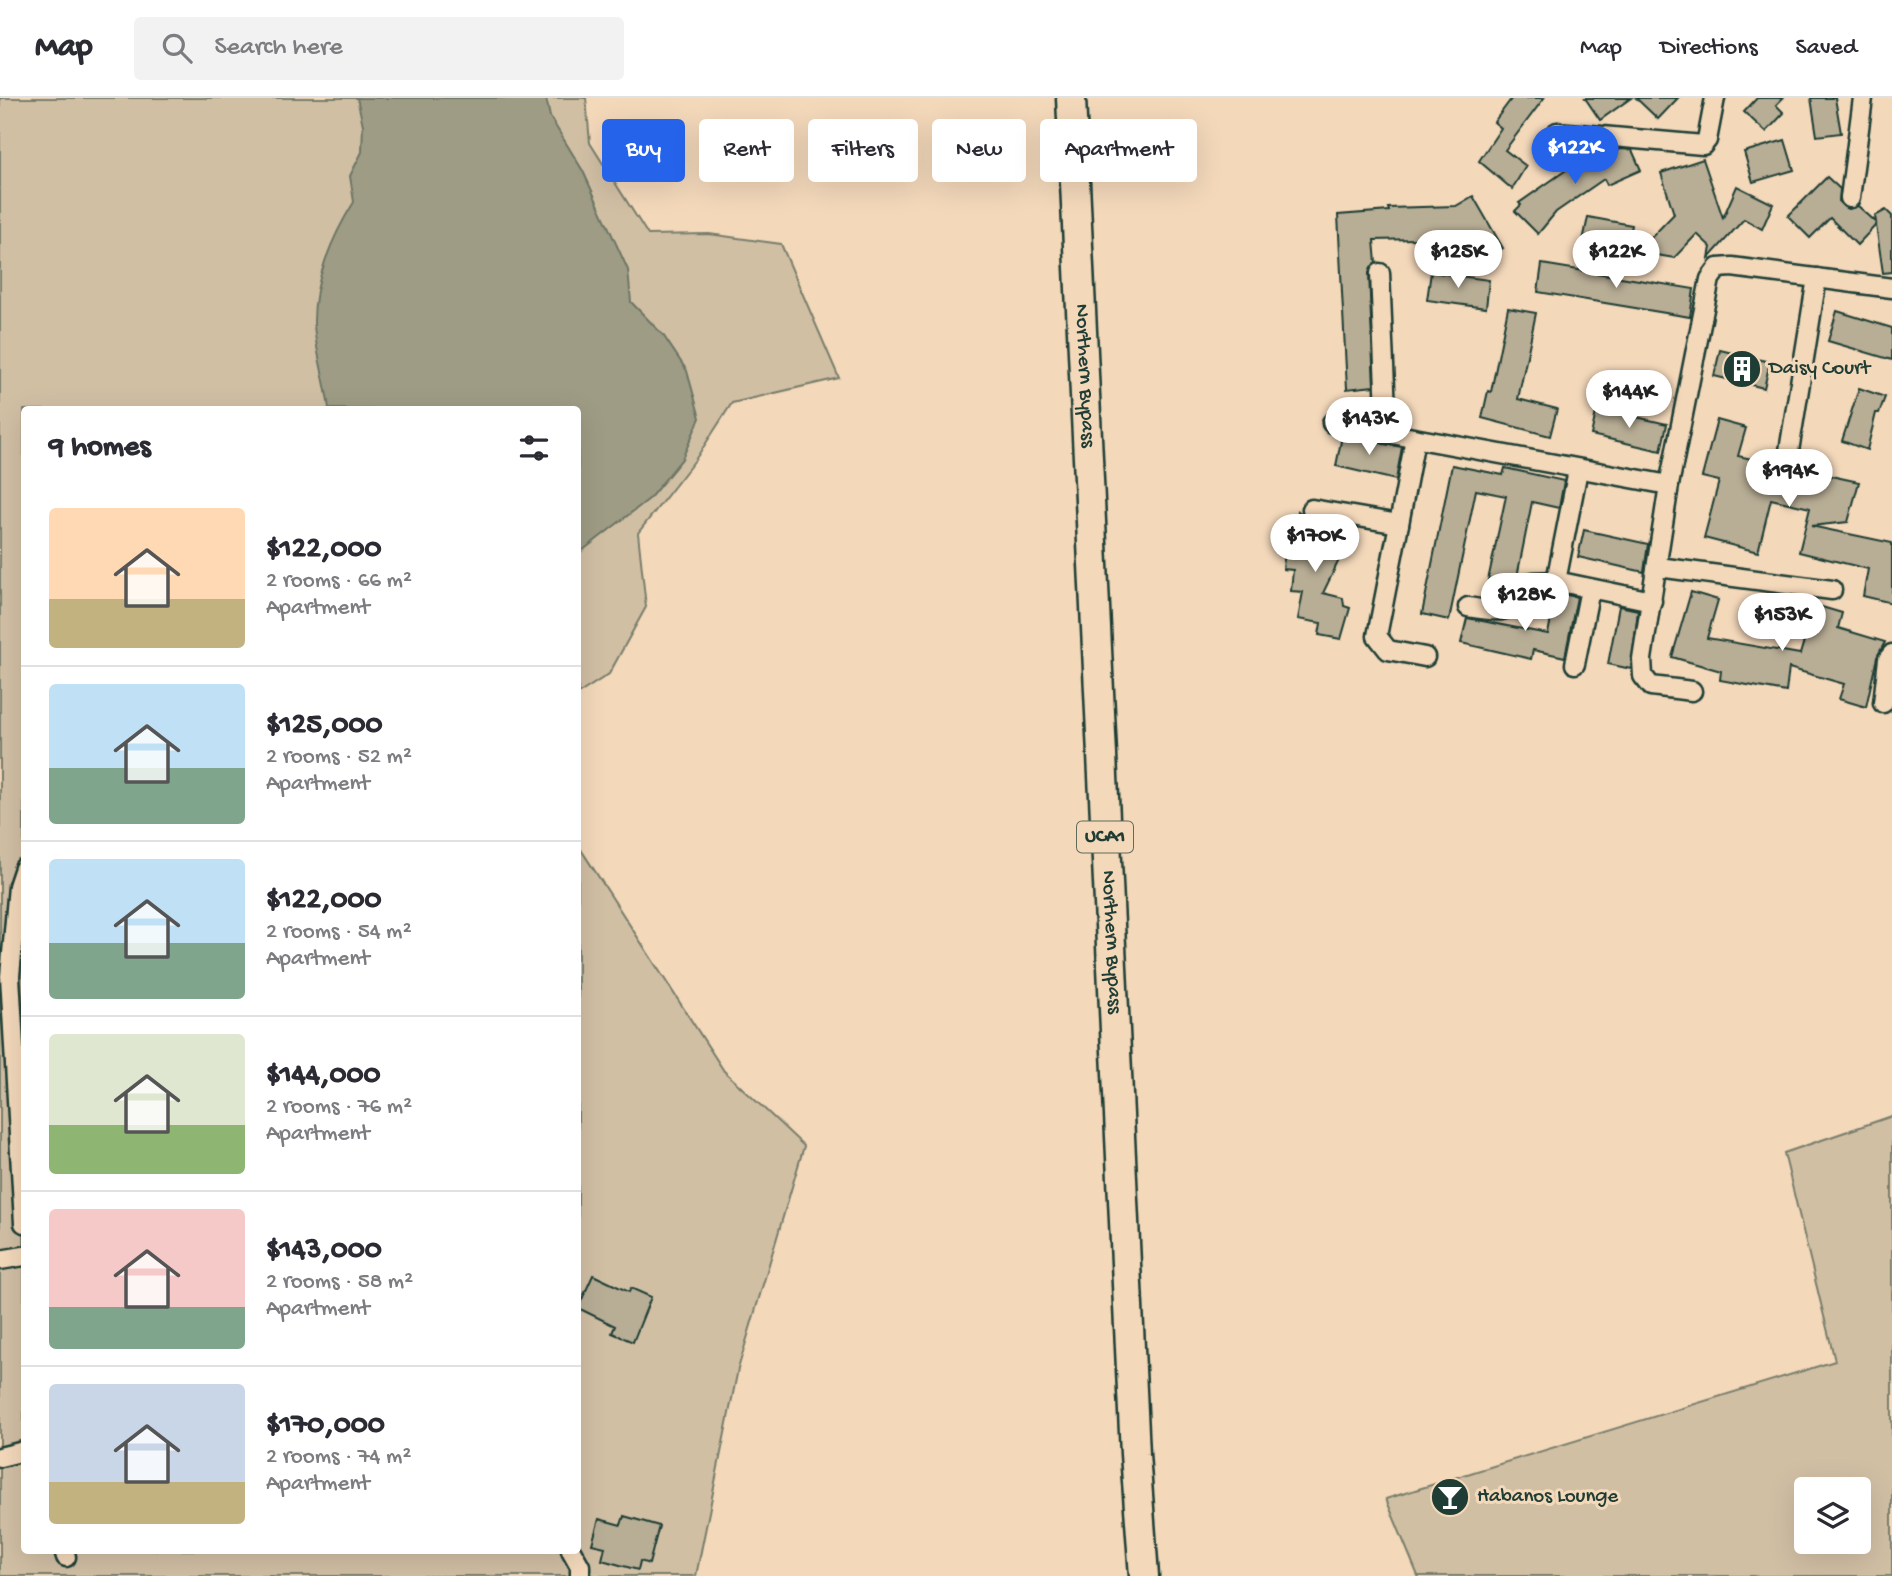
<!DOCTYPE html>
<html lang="en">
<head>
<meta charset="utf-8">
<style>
  :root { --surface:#fff; --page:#f2f2f3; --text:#2b2b33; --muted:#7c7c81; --line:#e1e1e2; --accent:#2563eb }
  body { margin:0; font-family:"Gochi Hand",sans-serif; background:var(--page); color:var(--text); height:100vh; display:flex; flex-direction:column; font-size:26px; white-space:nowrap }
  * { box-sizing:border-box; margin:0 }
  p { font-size:23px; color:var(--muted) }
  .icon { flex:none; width:38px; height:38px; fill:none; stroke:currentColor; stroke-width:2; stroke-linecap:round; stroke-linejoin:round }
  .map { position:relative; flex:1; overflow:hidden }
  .panel { position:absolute; left:21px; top:308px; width:560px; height:1148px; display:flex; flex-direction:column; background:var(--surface); border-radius:7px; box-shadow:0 7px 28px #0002 }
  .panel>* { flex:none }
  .top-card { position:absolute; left:602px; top:21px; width:665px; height:63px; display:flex; gap:14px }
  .controls { position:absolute; left:1794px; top:1379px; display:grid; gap:14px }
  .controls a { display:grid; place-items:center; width:77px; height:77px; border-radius:7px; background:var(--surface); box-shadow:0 7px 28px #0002; font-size:35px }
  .price { position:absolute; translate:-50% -60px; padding:0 16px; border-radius:24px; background:#fff; color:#222; font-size:23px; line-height:46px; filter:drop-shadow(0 2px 4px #0008) }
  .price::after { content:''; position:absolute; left:50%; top:42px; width:21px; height:16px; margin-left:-10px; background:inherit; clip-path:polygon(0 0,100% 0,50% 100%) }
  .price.active { background:var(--accent); color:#fff }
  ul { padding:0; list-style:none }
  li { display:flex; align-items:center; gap:21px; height:175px; padding:0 28px }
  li+li { border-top:2px solid var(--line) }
  li span { display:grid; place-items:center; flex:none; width:196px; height:140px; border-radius:7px; color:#555 }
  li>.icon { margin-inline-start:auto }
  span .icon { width:84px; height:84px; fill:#fffc; stroke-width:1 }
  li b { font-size:30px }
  h2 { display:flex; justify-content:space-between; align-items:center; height:84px; padding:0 28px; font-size:30px }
  .chip { padding:0 24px; border-radius:7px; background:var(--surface); box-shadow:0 7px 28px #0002; font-size:24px; line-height:63px }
  .chip.active { background:var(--accent); color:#fff }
  header { display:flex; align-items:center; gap:42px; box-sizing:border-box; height:98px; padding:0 35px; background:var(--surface); border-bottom:2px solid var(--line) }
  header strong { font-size:33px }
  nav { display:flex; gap:38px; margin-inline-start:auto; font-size:24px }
  .search { width:490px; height:63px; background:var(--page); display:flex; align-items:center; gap:18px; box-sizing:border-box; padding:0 24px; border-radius:7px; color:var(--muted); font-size:26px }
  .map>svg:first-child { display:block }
  .green { fill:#d1bfa4; stroke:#787e6c; stroke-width:2; fill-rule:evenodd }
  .water { fill:#9f9c85; stroke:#6c7665; stroke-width:2 }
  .building { fill:#b8ad95; stroke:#1f3d34; stroke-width:2 }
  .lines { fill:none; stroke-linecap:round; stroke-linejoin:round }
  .street-casing { stroke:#1f3d34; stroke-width:23 }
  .primary-casing { stroke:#1f3d34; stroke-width:33 }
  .street { stroke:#f3d8ba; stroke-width:18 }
  .primary { stroke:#f3d8ba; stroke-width:28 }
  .labels { text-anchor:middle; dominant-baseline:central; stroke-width:6; stroke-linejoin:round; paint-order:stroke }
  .shield { fill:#f3d8ba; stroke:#5f6c5c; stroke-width:2 }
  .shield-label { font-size:19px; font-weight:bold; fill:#1f3d34 }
  .poi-label { font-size:21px; fill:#1f3d34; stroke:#f3d8ba; text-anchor:start }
  .street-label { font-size:21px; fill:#1f3d34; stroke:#f3d8ba }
</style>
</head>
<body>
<header>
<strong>Map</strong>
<div class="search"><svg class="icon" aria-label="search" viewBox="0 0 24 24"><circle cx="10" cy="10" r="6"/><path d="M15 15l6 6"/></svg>Search here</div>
<nav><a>Map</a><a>Directions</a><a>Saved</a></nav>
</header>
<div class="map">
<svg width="1892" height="1478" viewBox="0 0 1892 1478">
  <rect width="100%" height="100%" fill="#f3d8ba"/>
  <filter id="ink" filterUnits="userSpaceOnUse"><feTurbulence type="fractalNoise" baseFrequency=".0143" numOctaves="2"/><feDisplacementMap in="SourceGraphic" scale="14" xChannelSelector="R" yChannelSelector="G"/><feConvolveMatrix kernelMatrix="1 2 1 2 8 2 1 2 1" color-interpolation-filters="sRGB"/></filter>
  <g filter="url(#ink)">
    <g class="green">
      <path d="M0,0H586L590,45L648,137L709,136L781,146L839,280L732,305L695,362L638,435L646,509L609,576L578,596V312H24V1452H578V747L724,973L804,1048L738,1271L696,1478H0Z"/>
      <path d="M1892,1018V1478H1418L1386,1401L1835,1263L1784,1055ZM1806,1391H1858V1444H1806Z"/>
    </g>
    <path class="water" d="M357,0H546L550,19L583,73L628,172L631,204L663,237L687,273L700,320L682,361L649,401L578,456V312L329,311C326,285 315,250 314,226C313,184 332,139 354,104L350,78L362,54L363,27Z"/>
    <g class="building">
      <path d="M1512,0H1544L1505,52L1526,68L1512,91L1479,63L1501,30L1494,24Z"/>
      <path d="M1585,0H1631L1600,22Z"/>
      <path d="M1636,0H1678L1658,21Z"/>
      <path d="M1757,0H1783L1776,7L1784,15L1766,34L1744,14Z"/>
      <path d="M1811,0H1835L1841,35L1817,38Z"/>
      <path d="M1785,42L1794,72L1753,84L1744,54Z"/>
      <path d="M1620,51L1632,52L1641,72L1607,87L1604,81L1556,114L1538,136L1515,113L1521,107L1519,105L1582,61L1586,66Z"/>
      <path d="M1703,61L1723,120L1737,88L1773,106L1762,131L1744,121L1709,160L1711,149L1697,136L1674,160L1657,157L1645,146L1674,116L1661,75Z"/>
      <path d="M1827,79L1840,91L1839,104L1844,109L1849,111L1858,108L1876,124L1875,118L1886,112L1892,118V174L1883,175L1876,127L1857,147L1830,120L1810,140L1788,118Z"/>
      <path d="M1473,98L1503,150L1474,166L1459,140L1374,142L1376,165L1369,175L1374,288L1347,291L1338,117L1389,113L1388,110L1456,108Z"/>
      <path d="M1588,119L1632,127L1627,151L1583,143Z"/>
      <path d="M1542,166L1694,191L1690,219L1538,194Z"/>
      <path d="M1431,174L1489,182L1486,210L1427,202Z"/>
      <path d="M1508,210L1536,215L1518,301L1557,311L1550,338L1482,320L1488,293L1491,294Z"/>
      <path d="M1837,213L1892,230V262L1828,243Z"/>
      <path d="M1720,252L1770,264L1764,290L1714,278Z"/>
      <path d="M1859,290L1885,299L1879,315H1876L1867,352L1842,343Z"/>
      <path d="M1597,310L1667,326L1661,353L1591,337Z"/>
      <path d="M1717,322L1746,330L1738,358L1859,384L1848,424L1811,428L1892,445V505L1863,498L1868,471L1799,454L1810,410L1771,401L1758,454L1704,440L1719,383L1702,379Z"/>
      <path d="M1342,338L1402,349L1396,382L1336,368Z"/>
      <path d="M1452,367L1503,377L1505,370L1564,383L1559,410L1532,404L1516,484L1510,491L1487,487L1506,398L1476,392L1449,522L1422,516Z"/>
      <path d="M1298,413L1309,422L1333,426L1332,445L1339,462L1323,495L1343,500L1344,508L1350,510L1341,541L1319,537L1321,525L1298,521L1303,494L1291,493L1293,472L1283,471L1287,428L1296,429Z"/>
      <path d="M1584,432L1648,446L1644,474L1578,459Z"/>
      <path d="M1691,494L1718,502L1707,540L1800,556L1815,507L1842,515L1838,530L1885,544L1877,559L1866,609L1839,601L1844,586L1789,570L1786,594L1720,582L1721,573L1672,559Z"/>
      <path d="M1556,495L1577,499L1565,559L1533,552L1531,561L1461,545L1467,520L1548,536Z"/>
      <path d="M1619,508L1638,512L1631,571L1608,566Z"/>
      <path d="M593,1177L629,1194L631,1190L651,1199L633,1244L612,1235L615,1228L578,1210Z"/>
      <path d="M624,1418L659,1428L649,1466L640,1463L638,1472L602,1462L605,1449L592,1446L599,1421L621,1427Z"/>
    </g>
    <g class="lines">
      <g class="street-casing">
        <g id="street">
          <path d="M1557,34L1703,47L1707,42L1715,0"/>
          <path d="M1850,100L1863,0"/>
          <path d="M1380,175L1387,336"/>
          <path d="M1332,325L1669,387"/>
          <path d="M1789,353L1817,180"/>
          <path d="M1578,372L1556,483L1652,503"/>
          <path d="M1312,411L1399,426L1415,341"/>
          <path d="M1399,426L1377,538L1388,552L1425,559"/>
          <path d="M1658,469L1832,492"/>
          <path d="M1468,509C1517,517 1501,512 1533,484L1556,483"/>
          <path d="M1575,566L1590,491"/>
          <path d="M1692,593L1651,588L1643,578L1642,561L1669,387L1710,181L1718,170L1732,169L1892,190"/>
          <path d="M1883,605L1888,561L1892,556"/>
          <path d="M24,770L18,788L10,878L24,1125"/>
          <path d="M0,1162L24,1158"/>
          <path d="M0,1359L24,1353"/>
          <path d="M64,1452L66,1459"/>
          <path d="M571,1452L580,1468V1478"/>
        </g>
      </g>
      <g class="primary-casing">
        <g id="primary">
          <path id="s1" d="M1071,0L1135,1356L1144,1478"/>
        </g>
      </g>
      <use href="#street" class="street"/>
      <use href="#primary" class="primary"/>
    </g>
  </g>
  <defs>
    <g id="building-disc" transform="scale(2.0125)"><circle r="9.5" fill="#1f3d34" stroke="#f3d8ba"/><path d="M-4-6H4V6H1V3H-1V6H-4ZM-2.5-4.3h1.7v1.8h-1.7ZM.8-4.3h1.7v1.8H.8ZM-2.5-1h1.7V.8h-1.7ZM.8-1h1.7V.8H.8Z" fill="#fff"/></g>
    <g id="bar-disc" transform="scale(2.0125)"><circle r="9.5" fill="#1f3d34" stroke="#f3d8ba"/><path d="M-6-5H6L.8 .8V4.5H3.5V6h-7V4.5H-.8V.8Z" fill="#fff"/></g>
  </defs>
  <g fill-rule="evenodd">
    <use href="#building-disc" x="1742" y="271"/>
    <use href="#bar-disc" x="1450" y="1399"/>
  </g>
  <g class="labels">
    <rect class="shield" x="1077" y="723.5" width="56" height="31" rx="5"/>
    <g class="shield-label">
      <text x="1105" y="739">UCA1</text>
    </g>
    <g class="poi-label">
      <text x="1769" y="271">Daisy Court</text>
      <text x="1477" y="1399">Habanos Lounge</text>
    </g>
    <g class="street-label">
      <text stroke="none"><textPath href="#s1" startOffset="278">Northern Bypass</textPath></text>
      <text stroke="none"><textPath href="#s1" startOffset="845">Northern Bypass</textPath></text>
    </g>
  </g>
</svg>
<div class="controls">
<a><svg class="icon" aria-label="layers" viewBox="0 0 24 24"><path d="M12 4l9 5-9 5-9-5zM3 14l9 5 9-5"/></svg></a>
</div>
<b class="price active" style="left:1575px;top:88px">$122K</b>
<b class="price" style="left:1458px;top:192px">$125K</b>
<b class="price" style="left:1616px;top:192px">$122K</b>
<b class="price" style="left:1629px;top:332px">$144K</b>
<b class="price" style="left:1369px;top:359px">$143K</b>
<b class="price" style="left:1789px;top:411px">$194K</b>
<b class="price" style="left:1315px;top:476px">$170K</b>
<b class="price" style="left:1525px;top:535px">$128K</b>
<b class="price" style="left:1782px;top:555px">$153K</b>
<div class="top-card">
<a class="chip active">Buy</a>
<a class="chip">Rent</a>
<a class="chip">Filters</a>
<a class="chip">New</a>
<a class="chip">Apartment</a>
</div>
<section class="panel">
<h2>9 homes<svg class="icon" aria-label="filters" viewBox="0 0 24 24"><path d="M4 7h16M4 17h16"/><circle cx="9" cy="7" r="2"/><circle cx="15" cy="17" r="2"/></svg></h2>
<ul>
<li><span style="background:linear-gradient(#ffd9b3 65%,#c2b280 0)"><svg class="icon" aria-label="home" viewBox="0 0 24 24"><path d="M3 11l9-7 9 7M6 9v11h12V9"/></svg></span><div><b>$122,000</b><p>2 rooms · 66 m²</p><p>Apartment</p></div></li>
<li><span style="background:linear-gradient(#bfe0f5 60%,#7fa58c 0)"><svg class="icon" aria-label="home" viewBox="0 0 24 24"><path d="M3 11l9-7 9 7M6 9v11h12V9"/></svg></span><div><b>$125,000</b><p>2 rooms · 52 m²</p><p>Apartment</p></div></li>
<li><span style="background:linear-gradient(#bfe0f5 60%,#7fa58c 0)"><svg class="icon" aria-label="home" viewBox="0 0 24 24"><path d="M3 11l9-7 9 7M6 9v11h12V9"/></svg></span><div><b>$122,000</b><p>2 rooms · 54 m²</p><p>Apartment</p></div></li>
<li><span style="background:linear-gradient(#dfe7d0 65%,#8fb573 0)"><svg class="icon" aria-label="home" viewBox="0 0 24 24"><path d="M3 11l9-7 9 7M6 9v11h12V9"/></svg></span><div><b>$144,000</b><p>2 rooms · 76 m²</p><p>Apartment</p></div></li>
<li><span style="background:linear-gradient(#f6c9c9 70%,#7fa58c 0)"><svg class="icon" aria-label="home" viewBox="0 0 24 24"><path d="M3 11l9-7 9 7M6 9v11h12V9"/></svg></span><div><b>$143,000</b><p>2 rooms · 58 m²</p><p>Apartment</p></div></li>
<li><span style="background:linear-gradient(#c9d6e8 70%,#c2b280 0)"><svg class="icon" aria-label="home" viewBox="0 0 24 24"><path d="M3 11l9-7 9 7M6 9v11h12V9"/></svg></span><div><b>$170,000</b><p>2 rooms · 74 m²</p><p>Apartment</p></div></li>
</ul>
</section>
</div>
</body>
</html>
